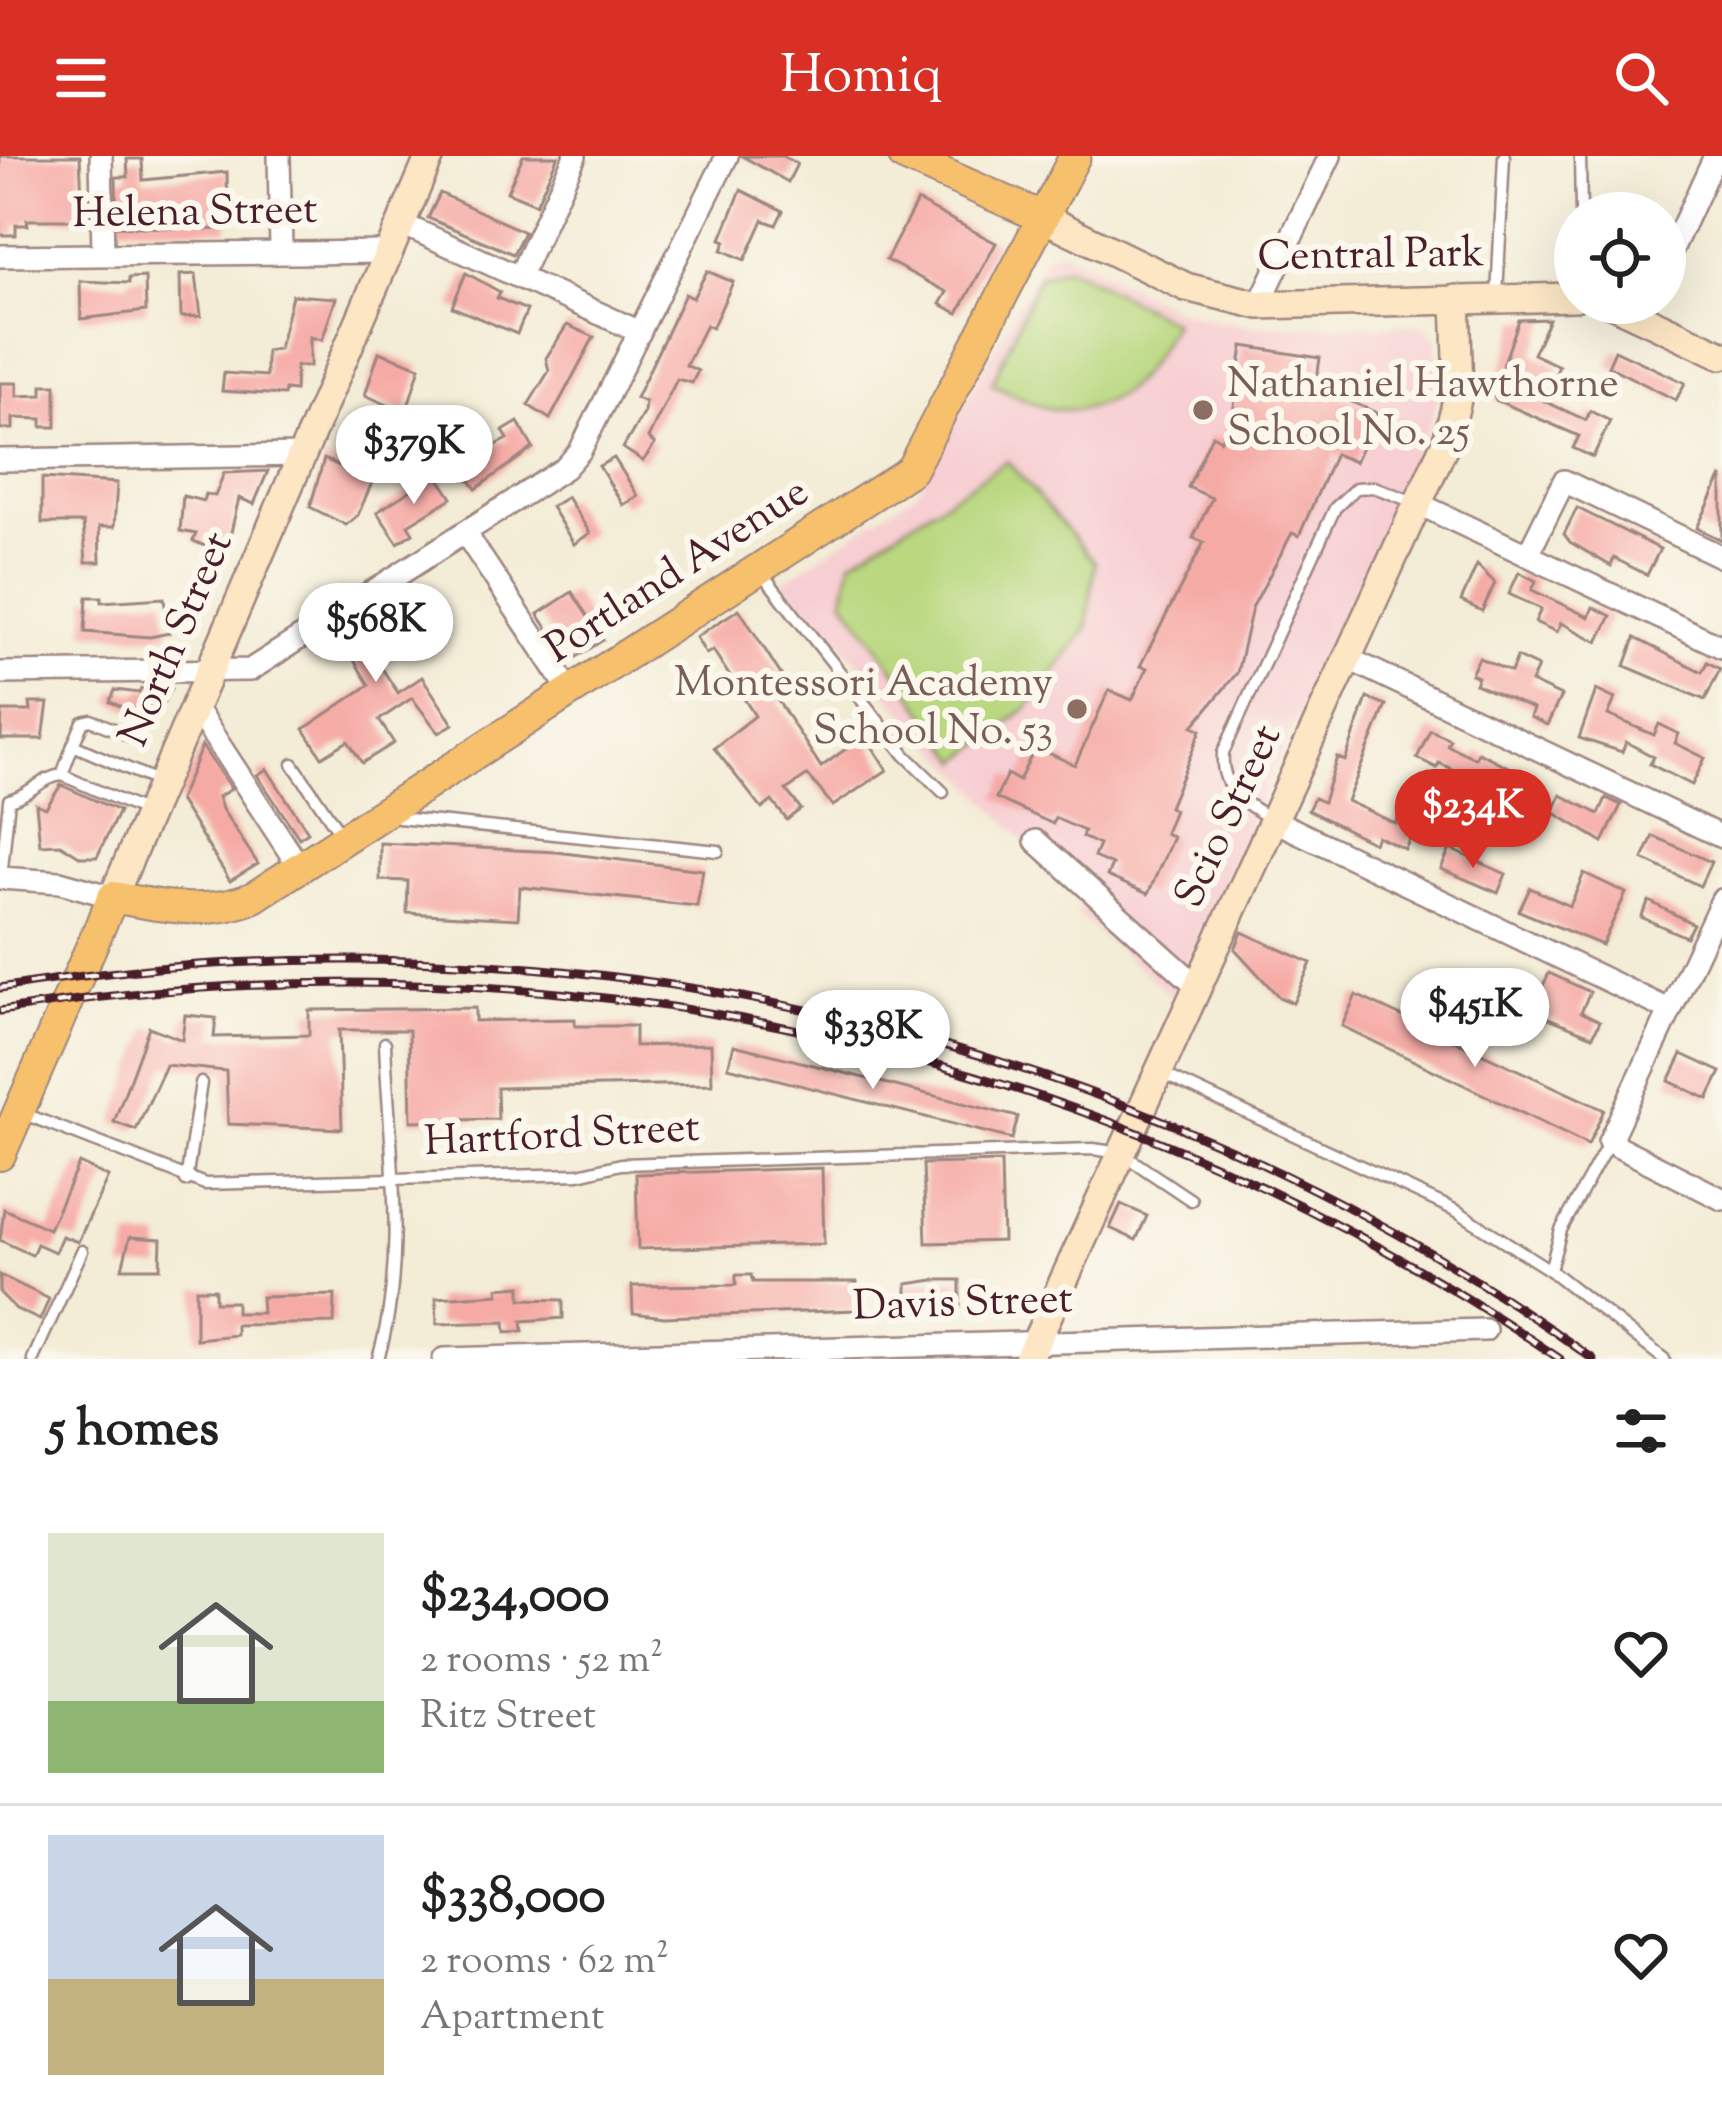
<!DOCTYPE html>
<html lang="en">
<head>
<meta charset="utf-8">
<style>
  :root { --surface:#fff; --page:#f6f6f6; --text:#222; --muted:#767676; --line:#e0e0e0; --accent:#d93025 }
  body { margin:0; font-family:"Sorts Mill Goudy",serif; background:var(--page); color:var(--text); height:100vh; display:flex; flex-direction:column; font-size:45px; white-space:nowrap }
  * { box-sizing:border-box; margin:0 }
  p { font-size:39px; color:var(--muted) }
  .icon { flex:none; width:66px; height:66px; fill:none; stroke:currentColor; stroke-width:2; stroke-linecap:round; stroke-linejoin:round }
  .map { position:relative; height:1203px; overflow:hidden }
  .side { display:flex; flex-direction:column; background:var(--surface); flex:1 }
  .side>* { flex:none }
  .fabs { position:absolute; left:1554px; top:36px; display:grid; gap:24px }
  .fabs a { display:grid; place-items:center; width:132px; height:132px; border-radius:50%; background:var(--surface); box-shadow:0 12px 48px #0002; font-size:60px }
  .price { position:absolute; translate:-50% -102px; padding:0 27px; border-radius:42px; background:#fff; color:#222; font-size:39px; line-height:78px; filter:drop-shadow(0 3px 6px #0008) }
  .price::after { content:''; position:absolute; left:50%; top:72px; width:36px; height:27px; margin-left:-18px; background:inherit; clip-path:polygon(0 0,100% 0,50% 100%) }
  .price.current { background:var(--accent); color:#fff }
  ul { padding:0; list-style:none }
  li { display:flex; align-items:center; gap:36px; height:300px; padding:0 48px }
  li+li { border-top:3px solid var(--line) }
  li span { display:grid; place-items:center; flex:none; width:336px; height:240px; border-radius:0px; color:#555 }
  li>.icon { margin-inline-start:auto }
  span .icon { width:144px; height:144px; fill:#fffc; stroke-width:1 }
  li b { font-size:51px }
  h2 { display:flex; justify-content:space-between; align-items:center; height:144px; padding:0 48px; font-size:51px }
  header { display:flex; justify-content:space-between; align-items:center; height:156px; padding:0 48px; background:var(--accent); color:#fff; font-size:54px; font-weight:600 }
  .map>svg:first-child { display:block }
  .built { fill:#f7cfd3 }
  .green { fill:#b9d880; stroke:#827c56; stroke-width:3 }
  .building { fill:#f6aaa6 }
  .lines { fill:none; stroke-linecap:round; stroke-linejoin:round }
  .lane-casing { stroke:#9e8680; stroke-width:15 }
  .street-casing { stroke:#9e8680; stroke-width:26 }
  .secondary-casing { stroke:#9e8680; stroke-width:32 }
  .primary-casing { stroke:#9e8680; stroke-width:34 }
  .lane { stroke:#fff; stroke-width:10 }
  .street { stroke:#fff; stroke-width:21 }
  .secondary { stroke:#fce6c4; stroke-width:27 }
  .primary { stroke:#f7c06c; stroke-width:30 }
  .rail-casing { stroke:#4a1f2b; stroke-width:9 }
  .rail { stroke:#fbf7ec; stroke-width:4.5; stroke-dasharray:14; stroke-linecap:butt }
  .education-dot { fill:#8d6e63; stroke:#fbf7ec; stroke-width:4.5 }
  .labels { text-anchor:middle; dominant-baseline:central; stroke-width:12; stroke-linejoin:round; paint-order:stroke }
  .street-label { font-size:42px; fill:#4a1f2b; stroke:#fbf7ec }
  .education-label { font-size:42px; fill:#785e54; stroke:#fbf7ec; text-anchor:start }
</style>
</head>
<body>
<header><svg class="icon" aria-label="menu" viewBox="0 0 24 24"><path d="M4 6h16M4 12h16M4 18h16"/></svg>Homiq<svg class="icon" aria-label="search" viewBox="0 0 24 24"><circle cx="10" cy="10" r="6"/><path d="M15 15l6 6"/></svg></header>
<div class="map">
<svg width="1722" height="1203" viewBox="0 0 1722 1203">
  <rect width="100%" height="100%" fill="#fbf7ec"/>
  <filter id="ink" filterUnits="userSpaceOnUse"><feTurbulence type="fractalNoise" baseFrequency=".00833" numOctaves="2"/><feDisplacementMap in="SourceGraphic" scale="24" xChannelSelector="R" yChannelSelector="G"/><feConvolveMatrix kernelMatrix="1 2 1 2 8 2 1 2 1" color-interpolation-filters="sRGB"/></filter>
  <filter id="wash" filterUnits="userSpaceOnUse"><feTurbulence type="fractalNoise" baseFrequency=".004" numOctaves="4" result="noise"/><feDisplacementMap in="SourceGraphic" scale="48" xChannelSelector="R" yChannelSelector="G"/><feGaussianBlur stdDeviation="2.7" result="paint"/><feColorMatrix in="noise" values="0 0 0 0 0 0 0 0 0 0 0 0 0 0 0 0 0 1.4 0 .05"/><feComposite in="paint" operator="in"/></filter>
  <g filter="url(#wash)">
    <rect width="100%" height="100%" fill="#f3ecd6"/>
    <path class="built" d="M1060,94L1176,154L1214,164L1255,170L1423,169L1437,184L1438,239L1430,267L1172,841L1077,758L1083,748L782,426L918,335L1045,100Z"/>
    <g class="green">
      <path d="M1068,111L1173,166C1149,216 1118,260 1054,253C1035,251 1011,236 992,228L1039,120Z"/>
      <path d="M1007,305L1095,406L1087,473L1028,551L960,605L844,443L851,405Z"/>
    </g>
    <g id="blocks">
      <g class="building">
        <path d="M0,0H80L83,64H27L28,69H16V79H0Z"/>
        <path d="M523,0H558L536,48L507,36Z"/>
        <path d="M742,0H782L797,8L788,26Z"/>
        <path d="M127,3H142L143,24L227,16L228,74L117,70L116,21H128Z"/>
        <path d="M741,34L783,55L776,69L763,64L745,104L722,94L726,85L721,83Z"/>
        <path d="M440,37L524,76L513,98L428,62Z"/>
        <path d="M917,45L996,87L958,157L940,148L947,136L886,104Z"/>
        <path d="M707,115L733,126L712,172L706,169L686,209L698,215L692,227L677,223L648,282L655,288L643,305L623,292L644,256L645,246L636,242L685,138L693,142Z"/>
        <path d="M466,117L500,136L497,142L527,154L517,178L452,151Z"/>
        <path d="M196,118L201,160L181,161L180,119Z"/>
        <path d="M145,121L146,155L81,163L80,125L129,127V122Z"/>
        <path d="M292,139L336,142L322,184L310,181V210H296L295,235L285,234L284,239L222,235L224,217L266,220V195L279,193Z"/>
        <path d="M1549,163L1533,198L1559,210L1544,245L1586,264L1590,255L1610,265L1593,301L1573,292L1579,280L1496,244L1493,238L1519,164Z"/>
        <path d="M567,169L594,181L550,263L528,249L549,215L546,202Z"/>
        <path d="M1243,190L1320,202L1316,230L1377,257L1355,306L1335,298L1299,380L1292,377L1252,452L1237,517L1193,570L1201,574L1169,651L1174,654L1165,677L1173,681L1148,738L1107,720L1112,709L1094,701L1099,689L1082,681L1084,675L1055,662L1053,668L996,642L1007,618L1019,625L1035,591L1075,609L1109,534L1132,544L1147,512L1140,510L1204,386L1193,382L1212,342L1188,331L1212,279L1221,284L1233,257Z"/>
        <path d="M1615,194L1685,227L1676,244L1608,210Z"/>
        <path d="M379,196L420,211L406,257L365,239Z"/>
        <path d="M0,227H17V240L42,239V229H56V271H42V263L13,262V273H0Z"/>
        <path d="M518,266L533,292L476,333L459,308L508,283L503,275Z"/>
        <path d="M614,302L638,340L623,349L599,310Z"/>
        <path d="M324,303L373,324L358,359L346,369L310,351Z"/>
        <path d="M268,315L254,348L239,342L228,389L209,382L205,390L193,385L196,378L180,375L183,340L203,345L205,338L215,340L224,317Z"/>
        <path d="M436,318L452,342L408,369L413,377L398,387L377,356Z"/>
        <path d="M1722,320V384L1697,372Z"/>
        <path d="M42,322L117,327L114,371H99L100,406H86L83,367H42Z"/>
        <path d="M567,341L590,377L574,388L551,351Z"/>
        <path d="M1577,352L1660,393L1647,419L1614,402L1611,410L1570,386L1564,378Z"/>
        <path d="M1477,409L1495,427L1482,455L1461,445Z"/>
        <path d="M1519,416L1536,425L1532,434L1589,461L1593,451L1611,460L1598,486L1561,467L1557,476L1535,466L1541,453L1509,438Z"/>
        <path d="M406,436L430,474L418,481L412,472L372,497L398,537L422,521L453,568L439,577L412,542L379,564L394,587L362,607L348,585L322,601L304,573L369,529L337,476Z"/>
        <path d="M572,436L603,484L569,506L538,458Z"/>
        <path d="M87,441H102V446L164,442L169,477L150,481L85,476Z"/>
        <path d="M739,453L792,536L778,545L821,611L865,579L887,614L833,650L808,619L786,634L801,653L787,664L772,645L762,653L714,592L755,560L713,494L706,498L696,481Z"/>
        <path d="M1635,482L1702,516L1707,506L1720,513L1705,544L1625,510Z"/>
        <path d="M1517,501L1538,511L1531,526L1561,540L1547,569L1530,561L1533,553L1475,528L1478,521L1471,518L1479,502L1511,516Z"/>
        <path d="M141,533H171L154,564L110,546L115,534L139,537Z"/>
        <path d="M1596,534L1615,543L1608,559L1654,579L1659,568L1679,578L1675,587L1705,602L1692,629L1650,608L1654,601L1626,586L1622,596L1579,582Z"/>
        <path d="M1367,542L1386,549L1347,645L1395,667L1399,659L1417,667L1405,693L1377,680L1374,687L1308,654L1314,642L1323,646L1337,601L1345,605Z"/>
        <path d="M30,547H48L43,583H1L2,555H31Z"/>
        <path d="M1430,574L1450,583L1447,589L1475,602L1478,596L1526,620L1515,642L1439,607L1437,612L1417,602Z"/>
        <path d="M202,590L231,633L218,641L222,653L258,708L230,725L179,644Z"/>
        <path d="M267,613L308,676L299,682L257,619Z"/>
        <path d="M61,629L119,655L97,701H81L60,688L40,689L36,648L46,652Z"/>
        <path d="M1561,639L1599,658L1606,642L1621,649L1603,686L1553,656Z"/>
        <path d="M1653,680L1711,706L1700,730L1643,703Z"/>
        <path d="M380,687L556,696L703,714L697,750L520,731L518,763L407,757L408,725L380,724Z"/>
        <path d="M1450,693L1506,718L1498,737L1441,713Z"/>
        <path d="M1584,717L1626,737L1602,789L1519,755L1530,732L1570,750Z"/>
        <path d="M1649,745L1693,768L1686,781L1641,761Z"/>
        <path d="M1242,776L1311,807L1293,847L1279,841L1235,793Z"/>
        <path d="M1549,817L1590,836L1581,856L1600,865L1593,880L1531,855Z"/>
        <path d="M1356,839L1604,954L1588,989L1342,870Z"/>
        <path d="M475,852V865L575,863V870H635V890L711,888L712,928L497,932L498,963L411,965L409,874H339L342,973L228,968L226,915L166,909L136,974L114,966L149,871L182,884L185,859L216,862L214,881L309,879V854Z"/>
        <path d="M734,889L1018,961L1012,983L728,911Z"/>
        <path d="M1682,898L1721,916L1708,943L1669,925Z"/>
        <path d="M1001,1006L1003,1085L926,1087L923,1008Z"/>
        <path d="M79,1007L108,1021L78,1086L62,1080L55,1096L37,1088L32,1099L0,1084L4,1053L49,1073Z"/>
        <path d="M822,1012L824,1088L638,1093L636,1018Z"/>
        <path d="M1121,1048L1147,1060L1136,1084L1110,1072Z"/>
        <path d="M130,1081L161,1083L160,1112H122Z"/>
        <path d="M0,1119L49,1143L40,1164L16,1153L0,1137Z"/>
        <path d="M736,1119H751L753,1126H857L856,1154L664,1161L633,1157L632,1130L736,1129Z"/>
        <path d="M934,1124H960V1152L907,1154V1128Z"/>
        <path d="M521,1130V1143L563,1144V1162L522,1165L523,1175L506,1176L505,1166L437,1168L436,1142L499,1138L498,1132Z"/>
        <path d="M196,1133H215V1146H236V1157H262L261,1141L335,1139L334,1167L236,1169V1179L196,1183Z"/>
      </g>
    </g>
  </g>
  <g filter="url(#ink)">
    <use href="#blocks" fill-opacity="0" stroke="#9e8680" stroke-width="3"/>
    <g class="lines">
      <g class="lane-casing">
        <g id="lane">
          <path d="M1580,0L1581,57"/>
          <path d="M1497,140L1504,0"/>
          <path d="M761,416L905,599L943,636"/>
          <path d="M138,583L91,564L83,566L73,589L159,626"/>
          <path d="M293,608L342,680"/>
          <path d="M62,619L146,656"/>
          <path d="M389,661L718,695"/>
          <path d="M1272,663C1243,647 1220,633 1223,597L1335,352L1356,332L1374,331L1414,346"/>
          <path d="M1,722L9,644C30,639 42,621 62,619L73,589"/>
          <path d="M1163,918L1457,1055L1550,1114L1664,1203"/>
          <path d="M22,957L205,1028L579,1018L621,1008L1093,993L1121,997L1191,1044"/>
          <path d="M186,1025L201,927"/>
          <path d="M1550,1114L1561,1074L1609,986"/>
          <path d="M33,1203L82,1095"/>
          <path d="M378,1203C408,1103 389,990 385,887"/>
        </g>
      </g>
      <g class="street-casing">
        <g id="street">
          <path d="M101,0L103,97"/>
          <path d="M279,0L281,94"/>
          <path d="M402,68L640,176"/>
          <path d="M0,100L391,96"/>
          <path d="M1665,109L1715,0"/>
          <path d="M519,121L575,0"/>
          <path d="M1259,149L1330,0"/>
          <path d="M0,304L302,299"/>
          <path d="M1417,347L1722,491"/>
          <path d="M465,377L570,535"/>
          <path d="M1528,398L1564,325L1722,401"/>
          <path d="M1349,503L1722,681"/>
          <path d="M0,517L250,514L565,312L580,295L727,0"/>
          <path d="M194,550L300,712"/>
          <path d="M1273,664L1669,854"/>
          <path d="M1036,685L1197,830"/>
          <path d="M0,722L60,726L113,741"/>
          <path d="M1722,744L1609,986L1722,1043"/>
          <path d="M444,1203L1485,1174"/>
        </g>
      </g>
      <g class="secondary-casing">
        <g id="secondary">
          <path d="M1042,61L1186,131L1259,149L1575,141"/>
          <path d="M1611,147L1722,199"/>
          <path d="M113,741L430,0"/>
          <path d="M1028,1203L1448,281L1459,235L1456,143"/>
        </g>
      </g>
      <g class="primary-casing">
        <g id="primary">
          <path d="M904,0L1042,61"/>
          <path d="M0,999L113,741C158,750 210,761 254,741L911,314L1075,0"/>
        </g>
      </g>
      <use href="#lane" class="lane"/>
      <use href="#street" class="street"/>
      <use href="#secondary" class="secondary"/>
      <use href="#primary" class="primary"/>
      <g class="rail-casing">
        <g id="rail">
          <path d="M0,832C553,741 1138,874 1593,1203"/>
          <path d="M0,855C552,768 1099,886 1560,1203"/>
        </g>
      </g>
      <use href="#rail" class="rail"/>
    </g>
  </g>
  <g class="education-dot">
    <circle cx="1203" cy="254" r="12"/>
    <circle cx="1077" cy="553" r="12"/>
  </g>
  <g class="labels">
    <g class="street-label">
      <text transform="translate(195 58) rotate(-1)">Helena Street</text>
      <text transform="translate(1371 101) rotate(-1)">Central Park</text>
      <text transform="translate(678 416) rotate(-33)">Portland Avenue</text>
      <text transform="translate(178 484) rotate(-67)">North Street</text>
      <text transform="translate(1230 661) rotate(-65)">Scio Street</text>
      <text transform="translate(562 981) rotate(-3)">Hartford Street</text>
      <text transform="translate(963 1149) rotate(-2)">Davis Street</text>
    </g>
    <g class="education-label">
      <text x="1227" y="230">Nathaniel Hawthorne<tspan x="1227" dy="48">School No. 25</tspan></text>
      <text x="1053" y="529" text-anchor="end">Montessori Academy<tspan x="1053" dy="48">School No. 53</tspan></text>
    </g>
  </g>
</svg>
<div class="fabs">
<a><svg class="icon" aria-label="locate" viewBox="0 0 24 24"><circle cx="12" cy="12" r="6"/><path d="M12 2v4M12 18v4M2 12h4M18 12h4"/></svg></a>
</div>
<b class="price" style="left:414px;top:351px">$379K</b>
<b class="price" style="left:376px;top:529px">$568K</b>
<b class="price current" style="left:1473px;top:715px">$234K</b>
<b class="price" style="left:1475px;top:914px">$451K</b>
<b class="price" style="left:873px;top:936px">$338K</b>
</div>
<section class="side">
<h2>5 homes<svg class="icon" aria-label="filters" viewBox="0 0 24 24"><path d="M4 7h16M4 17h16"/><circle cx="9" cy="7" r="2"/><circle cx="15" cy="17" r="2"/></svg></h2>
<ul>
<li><span style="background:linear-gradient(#dfe7d0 70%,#8fb573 0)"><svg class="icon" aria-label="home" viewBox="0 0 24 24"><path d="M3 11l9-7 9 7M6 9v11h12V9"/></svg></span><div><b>$234,000</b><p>2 rooms · 52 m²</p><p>Ritz Street</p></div><svg class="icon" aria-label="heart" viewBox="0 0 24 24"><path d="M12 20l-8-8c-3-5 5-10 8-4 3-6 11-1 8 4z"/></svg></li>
<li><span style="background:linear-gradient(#c9d6e8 60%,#c2b280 0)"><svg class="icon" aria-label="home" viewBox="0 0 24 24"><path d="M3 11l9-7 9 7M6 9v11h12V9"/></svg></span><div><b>$338,000</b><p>2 rooms · 62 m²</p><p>Apartment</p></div><svg class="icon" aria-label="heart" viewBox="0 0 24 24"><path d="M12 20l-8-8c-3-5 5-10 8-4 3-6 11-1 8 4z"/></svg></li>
</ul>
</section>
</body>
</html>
